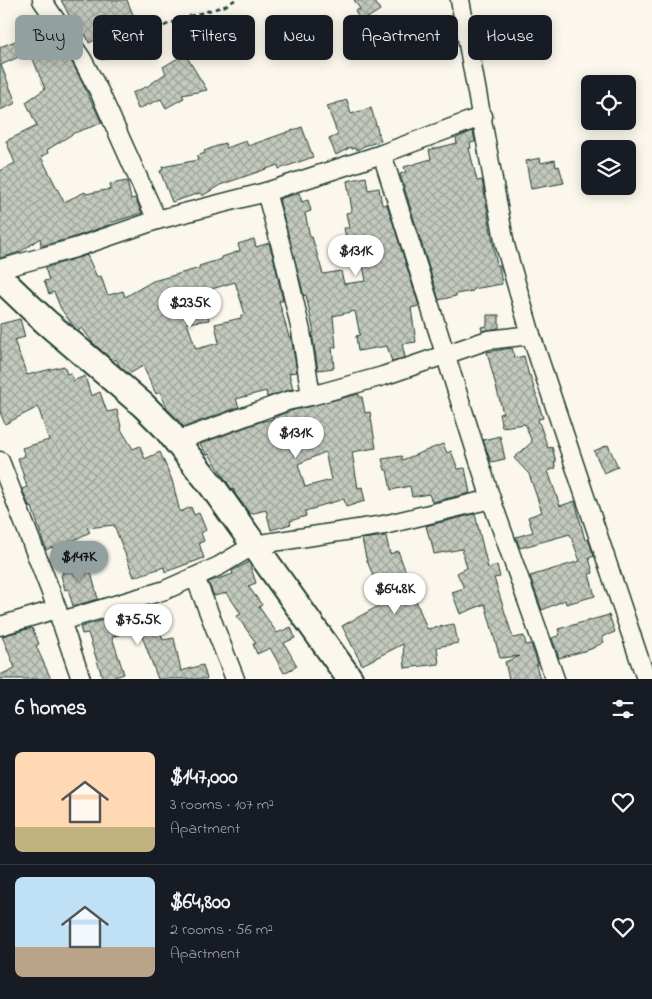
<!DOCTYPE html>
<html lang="en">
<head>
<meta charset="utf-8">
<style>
  :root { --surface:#171b24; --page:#242831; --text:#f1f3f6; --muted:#9ea1a6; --line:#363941; --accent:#92a19f }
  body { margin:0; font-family:"Indie Flower",sans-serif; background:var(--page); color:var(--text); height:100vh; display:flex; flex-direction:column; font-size:19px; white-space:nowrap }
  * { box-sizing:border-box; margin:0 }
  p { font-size:16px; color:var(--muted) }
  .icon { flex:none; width:28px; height:28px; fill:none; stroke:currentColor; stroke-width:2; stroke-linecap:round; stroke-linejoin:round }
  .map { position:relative; height:679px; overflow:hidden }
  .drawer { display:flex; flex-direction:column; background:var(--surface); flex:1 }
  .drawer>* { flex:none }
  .hud { position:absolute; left:15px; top:15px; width:622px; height:45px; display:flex; gap:10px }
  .tools { position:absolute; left:581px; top:75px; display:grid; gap:10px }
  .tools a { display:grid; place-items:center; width:55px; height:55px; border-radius:8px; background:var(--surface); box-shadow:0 2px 12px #0003; font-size:25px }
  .price { position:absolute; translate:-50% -42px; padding:0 11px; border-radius:18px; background:#fff; color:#222; font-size:16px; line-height:32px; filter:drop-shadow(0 1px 2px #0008) }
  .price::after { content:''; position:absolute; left:50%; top:30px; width:15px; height:11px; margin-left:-8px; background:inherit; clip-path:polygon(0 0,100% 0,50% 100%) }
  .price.current { background:var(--accent); color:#111 }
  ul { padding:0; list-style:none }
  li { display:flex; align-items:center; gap:15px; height:125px; padding:0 15px }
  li+li { border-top:1px solid var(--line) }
  li span { display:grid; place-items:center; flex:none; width:140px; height:100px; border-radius:8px; color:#555 }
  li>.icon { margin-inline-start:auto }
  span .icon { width:60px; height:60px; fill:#fffc; stroke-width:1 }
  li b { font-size:21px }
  h2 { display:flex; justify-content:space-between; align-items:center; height:60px; padding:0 15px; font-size:21px }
  .tag { padding:0 18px; border-radius:8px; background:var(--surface); box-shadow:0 2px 12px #0003; font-size:18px; line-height:45px }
  .tag.current { background:var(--accent); color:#111 }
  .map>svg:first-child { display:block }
  .building { fill:url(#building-cross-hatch); stroke:#1f3d34; fill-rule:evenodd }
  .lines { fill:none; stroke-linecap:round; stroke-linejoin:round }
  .street-casing { stroke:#1f3d34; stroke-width:21 }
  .secondary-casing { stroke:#1f3d34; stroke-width:29 }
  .path { stroke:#1f3d34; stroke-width:2.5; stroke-dasharray:5 4; stroke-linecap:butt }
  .street { stroke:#fbf7ec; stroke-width:18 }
  .secondary { stroke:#fbf7ec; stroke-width:25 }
</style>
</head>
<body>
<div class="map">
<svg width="652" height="679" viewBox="0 0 652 679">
  <defs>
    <pattern id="building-cross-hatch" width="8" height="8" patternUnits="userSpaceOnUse" patternTransform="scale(1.25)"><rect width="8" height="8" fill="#c4c9be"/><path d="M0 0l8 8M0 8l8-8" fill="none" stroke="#9fa49b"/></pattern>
  </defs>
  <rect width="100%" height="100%" fill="#fbf7ec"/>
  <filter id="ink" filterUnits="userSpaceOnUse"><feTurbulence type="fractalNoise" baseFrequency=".02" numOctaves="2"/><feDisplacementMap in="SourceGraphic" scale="10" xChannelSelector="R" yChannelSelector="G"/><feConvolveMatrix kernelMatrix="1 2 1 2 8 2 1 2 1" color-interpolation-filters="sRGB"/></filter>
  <g filter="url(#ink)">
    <g class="building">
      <path d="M61,0H127L134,17L129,19L139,37L124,46L125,48L104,58L95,40L89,43L86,35L81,38L67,18L70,17Z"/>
      <path d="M354,0H374L380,10L361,22L355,11L360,9Z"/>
      <path d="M298,23L307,42L285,53L275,34Z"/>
      <path d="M45,28L53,50L61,47L73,64L102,123L74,133L47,150L48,153L41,157L64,202L85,192L86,194L111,189L110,184L127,181L131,199L135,198L142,213L110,223L111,224L72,238L41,246L40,238L20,252L0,258V171L15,163L6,141L37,126L26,102L45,89L31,54L26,57L25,54L1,65L16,103L0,110V47L31,35L30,34Z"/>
      <path d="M185,54L207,90L182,95L184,98L166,108L161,99L138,109L132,93L148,86L166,73L163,67Z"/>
      <path d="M347,100L351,114L371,108L381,141L364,146L357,150L356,148L352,149L351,147L336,155L329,139L338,135L327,106Z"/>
      <path d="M302,127L313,157L279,169L278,165L220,185L202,196L200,193L172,202L160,171L163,170L162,167L198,160L197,156L205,153L204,151L225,143L226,148L246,141L248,146Z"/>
      <path d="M473,131L475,142L470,143L471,148H469L477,181L482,180L497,266L499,265L502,284L473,289V291L456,294V296L439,300L400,174L406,172L404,167L431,159L429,150L457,143L456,138Z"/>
      <path d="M540,158L541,163L555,160L556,167L559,166L564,183L531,189L526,161Z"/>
      <path d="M366,177L368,190L379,188L382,205L387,204L419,306L411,308L416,342L402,344L405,357L392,362L387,346L358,351L356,336L360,335L355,311L333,316L336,347H332L334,368L318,370L312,333H314L306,295L304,296L279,199L299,193L302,202L308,200L311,211L305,213L310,237H312L323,274L341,271L344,284L366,281L361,255L350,257L344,228H349L346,213L351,212L352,210L347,181Z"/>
      <path d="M254,239L256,247L269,243L274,260L283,301H279L289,337L291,336L297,372L289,373L293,389L267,397L266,391L236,399L239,407L184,427L168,410L160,392L156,394L143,366L129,374L120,367L116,359L113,361L93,343L82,328L78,331L74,327L61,309L54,292L49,294L44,281L49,280L45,268L87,255L97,277L101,276L107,294L109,295L123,291L125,297L153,281L200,268L199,266L222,259V257L240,251L238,244ZM235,282L245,314L241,315V318L215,324L219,343L196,349L187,323L209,320L205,291Z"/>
      <path d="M487,315H499V328L482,331L481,327L487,326Z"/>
      <path d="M20,319L25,337L14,340L27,375L64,366L67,374L71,373L73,381L85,376L91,396L100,392L107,412L117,410L122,431L133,449L140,446L145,459L160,452L172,480L180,512L191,507L194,515L199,513L206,530L201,533L204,541L199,543L204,558L165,572L164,567L134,577L114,525L87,528L90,532L54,550L52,547L46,550L32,507L30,508L22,489L27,487L18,458L25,456L22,448L49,440L38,407L5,424L0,412V324Z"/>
      <path d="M512,348L515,358L524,356L529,376L530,375L543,418L538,419L548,448L552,447L556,462H554L556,468L548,471L560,506L575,501L585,540L588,539L594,556L589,558L593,573L589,574L595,596L566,604L565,600L542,610L530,576L580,561L570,534L520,548L516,537L533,532L528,517L542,512L529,474L514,458L532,442L525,424L502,427L499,414L503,413L487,352Z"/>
      <path d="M359,394V397H362L365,413L370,412L376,448L352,452L358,488L362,487L365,501L346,507L344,499L316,507V508L305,511L306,516L290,521L291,524L271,530L266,510L250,514L235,494L234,489L232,490L225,479L209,454L207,455L200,444L260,422L273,419L272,418L290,411ZM325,452L331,480L305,487L298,464Z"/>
      <path d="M500,436L505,459L491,462L483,440Z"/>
      <path d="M443,444L447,453L451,451L458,469L465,468L470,493L432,502L429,494L412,497L410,486L391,490L387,470H385L382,459L402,456V460Z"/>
      <path d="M608,445L618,467L604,473L594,451Z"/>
      <path d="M475,514L488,568L497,565L500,577L494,578L513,638L524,636L526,645L531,644L538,664L536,665L540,679H509L505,662L520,656L500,658L485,604L460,614L452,592L464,588L457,573L467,568L462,549L434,554L431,540H430L426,526Z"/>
      <path d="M386,536L390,554L398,551L407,575L412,599L415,598L427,629L454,624L458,643L437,647L439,664L405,668L403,644L362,665L342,626L384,603L366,558L362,539Z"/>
      <path d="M88,561L98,599L73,606L68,589L65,590L61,575L63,574L62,568Z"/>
      <path d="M249,562L256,583L248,586L262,605L259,607L277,633L291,627L295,638L284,643L297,666L284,673L270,648L257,654L253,644L256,643L237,616L241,614L227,593L214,596L208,582L233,574L232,571Z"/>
      <path d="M152,605L156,614L154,615L163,640L174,638L181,671L203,665L207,679H158L139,628L112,637L124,674L109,679H103L88,633L82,634L80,627Z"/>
      <path d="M609,615L615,632L602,637L604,642L591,649L559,658L552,638L560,635L558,629Z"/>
      <path d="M32,628L39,644L36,646L51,679H0V675L15,668L2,636Z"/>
    </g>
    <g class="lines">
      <g class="street-casing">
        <g id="street">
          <path d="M42,0L82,59L100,93L157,220"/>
          <path d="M460,0L505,245L531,335L646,679"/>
          <path d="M382,154L491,499L555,679"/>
          <path d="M0,269L75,248L157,220L266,192L382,154L483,116"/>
          <path d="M311,396L383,376L488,340L531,335"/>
          <path d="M177,441L287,401L311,396L301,331L284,257L266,192"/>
          <path d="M0,461L52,595L81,679"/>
          <path d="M195,577L235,679"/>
          <path d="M61,621L165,590L219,566L254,545L384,525L491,499"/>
          <path d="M0,626L57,609"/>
        </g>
      </g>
      <g class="secondary-casing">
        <path id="secondary" d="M0,278L45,321L143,405L165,427L212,486L350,679"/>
      </g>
      <path class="path" d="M101,59L119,55L136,46L148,35L166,25L190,16L225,6L235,0"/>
      <use href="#street" class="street"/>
      <use href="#secondary" class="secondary"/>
    </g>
  </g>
</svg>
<div class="tools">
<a><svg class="icon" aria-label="locate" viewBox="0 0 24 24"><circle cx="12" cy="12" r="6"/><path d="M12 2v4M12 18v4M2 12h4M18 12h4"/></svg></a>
<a><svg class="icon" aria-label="layers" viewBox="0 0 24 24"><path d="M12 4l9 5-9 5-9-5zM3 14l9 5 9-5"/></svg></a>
</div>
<b class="price" style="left:356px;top:277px">$131K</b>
<b class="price" style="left:190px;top:329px">$235K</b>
<b class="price" style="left:296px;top:459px">$131K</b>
<b class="price current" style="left:79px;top:583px">$147K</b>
<b class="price" style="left:395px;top:615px">$64.8K</b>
<b class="price" style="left:138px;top:646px">$75.5K</b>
<div class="hud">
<a class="tag current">Buy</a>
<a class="tag">Rent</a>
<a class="tag">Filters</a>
<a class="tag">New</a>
<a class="tag">Apartment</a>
<a class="tag">House</a>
</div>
</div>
<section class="drawer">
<h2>6 homes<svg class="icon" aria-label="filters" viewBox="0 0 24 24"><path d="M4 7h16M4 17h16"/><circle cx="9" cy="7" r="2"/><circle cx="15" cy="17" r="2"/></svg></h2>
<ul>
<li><span style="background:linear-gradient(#ffd9b3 75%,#c2b280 0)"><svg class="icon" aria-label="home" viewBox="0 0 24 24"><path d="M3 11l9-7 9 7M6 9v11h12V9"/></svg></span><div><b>$147,000</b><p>3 rooms · 107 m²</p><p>Apartment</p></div><svg class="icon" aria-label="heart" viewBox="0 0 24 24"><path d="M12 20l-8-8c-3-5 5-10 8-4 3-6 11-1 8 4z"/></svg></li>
<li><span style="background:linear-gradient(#bfe0f5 70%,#b9a48a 0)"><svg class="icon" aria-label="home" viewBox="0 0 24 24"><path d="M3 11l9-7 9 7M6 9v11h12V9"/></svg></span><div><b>$64,800</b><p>2 rooms · 56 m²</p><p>Apartment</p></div><svg class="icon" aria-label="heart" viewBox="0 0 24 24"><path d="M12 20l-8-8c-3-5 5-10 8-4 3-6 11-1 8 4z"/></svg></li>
</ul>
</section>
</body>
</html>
